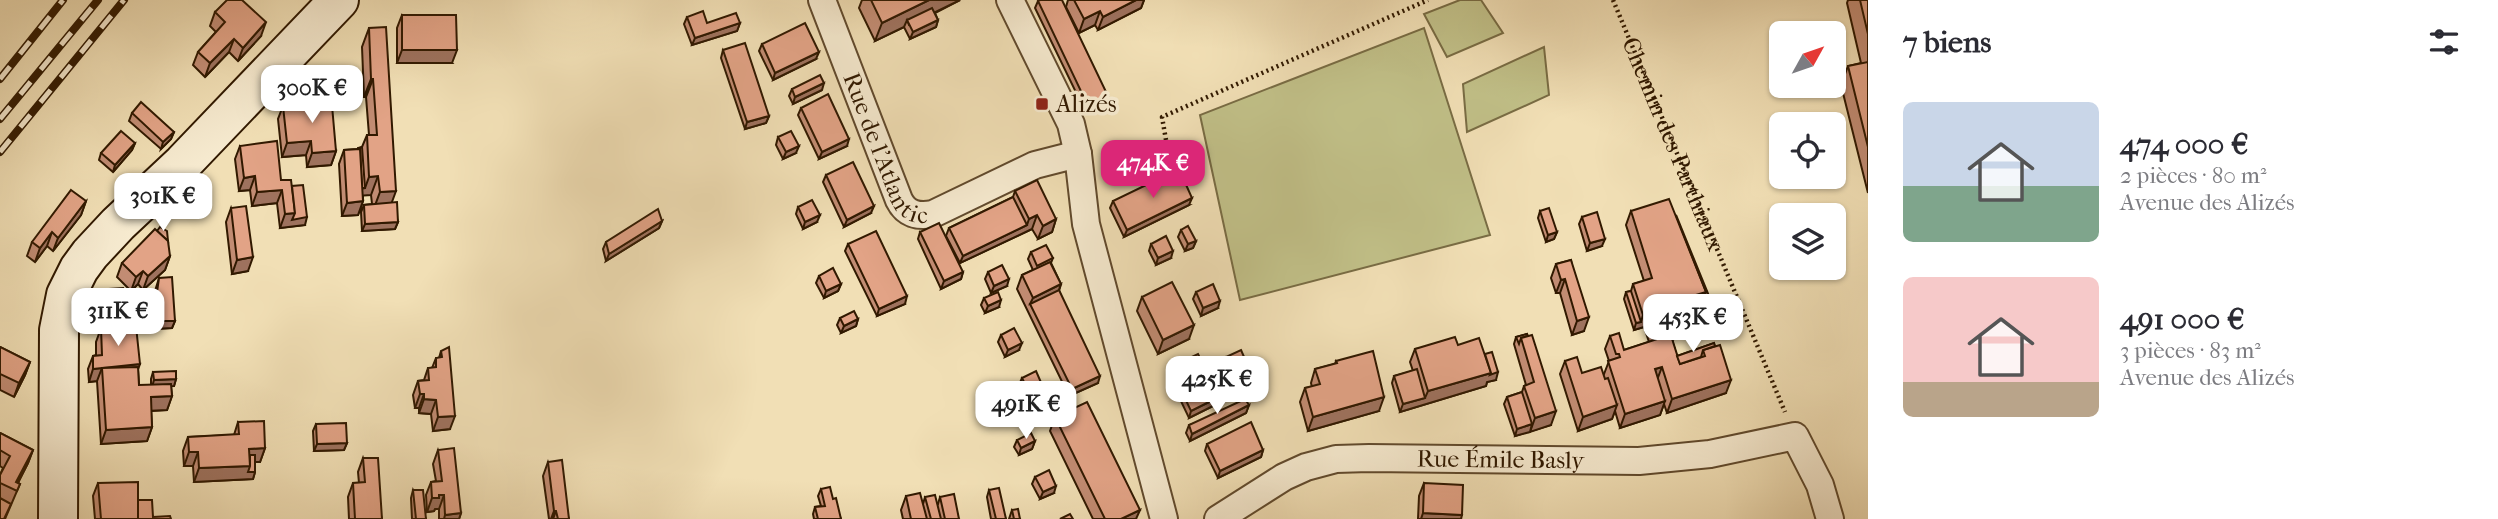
<!DOCTYPE html>
<html lang="fr">
<head>
<meta charset="utf-8">
<style>
  :root { --surface:#fff; --page:#f7f7f7; --text:#2b2b33; --muted:#7c7c81; --accent:#db2777 }
  body { margin:0; font-family:"IM FELL French Canon",serif; background:var(--page); color:var(--text); height:100vh; display:flex; flex-direction:column; font-size:26px; white-space:nowrap }
  * { box-sizing:border-box; margin:0 }
  p { font-size:23px; color:var(--muted) }
  .icon { flex:none; width:38px; height:38px; fill:none; stroke:currentColor; stroke-width:2; stroke-linecap:round; stroke-linejoin:round }
  .map { position:relative; flex:1; overflow:hidden }
  .details { display:flex; flex-direction:column; background:var(--surface); width:630px }
  .details>* { flex:none }
  .needle { width:46px; rotate:50deg }
  .controls { position:absolute; left:1769px; top:21px; display:grid; gap:14px }
  .controls a { display:grid; place-items:center; width:77px; height:77px; border-radius:10px; background:var(--surface); box-shadow:0 2px 5px #0004; font-size:35px }
  .price { position:absolute; translate:-50% -60px; padding:0 16px; border-radius:14px; background:#fff; color:#222; font-size:23px; line-height:46px; filter:drop-shadow(0 2px 4px #0008) }
  .price::after { content:''; position:absolute; left:50%; top:42px; width:21px; height:16px; margin-left:-10px; background:inherit; clip-path:polygon(0 0,100% 0,50% 100%) }
  .price.on { background:var(--accent); color:#fff }
  ul { padding:0; list-style:none }
  li { display:flex; align-items:center; gap:21px; height:175px; padding:0 35px }
  li span { display:grid; place-items:center; flex:none; width:196px; height:140px; border-radius:10px; color:#555 }
  li>.icon { margin-inline-start:auto }
  span .icon { width:84px; height:84px; fill:#fffc; stroke-width:1 }
  li b { font-size:30px }
  h2 { display:flex; justify-content:space-between; align-items:center; height:84px; padding:0 35px; font-size:30px }
  main { display:flex; flex:1; min-height:0 }
  .map>svg:first-child { display:block }
  .green { fill:#c1c088; stroke:#796c44; stroke-width:2 }
  .lines { fill:none; stroke-linecap:round; stroke-linejoin:round }
  .street-casing { stroke:#614a2d; stroke-width:30 }
  .secondary-casing { stroke:#311900; stroke-width:42 }
  .path { stroke:#311900; stroke-width:4.5; stroke-dasharray:2 3.5; stroke-linecap:butt }
  .street { stroke:#f6eacf; stroke-width:26 }
  .secondary { stroke:#f6eacf; stroke-width:38 }
  .rail-casing { stroke:#311900; stroke-width:8 }
  .rail { stroke:#f6eacf; stroke-width:5; stroke-dasharray:16; stroke-linecap:butt }
  .wall { fill:#c28c73; stroke:#311900; stroke-width:2 }
  .shaded-wall { fill:#9e725e; stroke:#311900; stroke-width:2 }
  .building { fill:#e2a386; stroke:#311900; stroke-width:2 }
  .poi-dot { fill:#8f2418; stroke:#f6eacf; stroke-width:2.5 }
  .labels { text-anchor:middle; dominant-baseline:central; stroke-width:7; stroke-linejoin:round; paint-order:stroke }
  .poi-label { font-size:24px; fill:#311900; stroke:#f6eacf; text-anchor:start }
  .street-label { font-size:24px; fill:#311900; stroke:#f6eacf }
</style>
</head>
<body>
<main>
<div class="map">
<svg width="1868" height="519" viewBox="0 0 1868 519">
  <rect width="100%" height="100%" fill="#f1dfb5"/>
  <filter id="stains"><feTurbulence type="fractalNoise" baseFrequency=".00286" numOctaves="4"/><feColorMatrix values="0 0 0 0 .2 0 0 0 0 .09 0 0 0 0 .02 0 0 0 .5 -.17"/></filter>
  <radialGradient id="worn" r=".72"><stop offset=".6" stop-color="#630" stop-opacity="0"/><stop offset="1" stop-color="#630" stop-opacity=".3"/></radialGradient>
  <g class="green">
    <path d="M1460,0H1481L1503,33L1447,57L1424,14Z"/>
    <path d="M1424,28L1490,235L1240,300L1200,115Z"/>
    <path d="M1544,47L1549,95L1467,132L1463,84Z"/>
  </g>
  <g class="lines">
    <g class="street-casing">
      <g id="street">
        <path id="s2" d="M822,0L899,200C906,214 918,217 933,214L1035,165L1078,154"/>
        <path d="M1010,0L1071,124L1078,154L1086,224L1164,519"/>
        <path id="s3" d="M1218,519L1284,477L1306,467L1336,459L1369,458L1639,461L1710,454L1795,436L1820,485L1830,519"/>
      </g>
    </g>
    <g class="secondary-casing">
      <path id="secondary" d="M58,519L59,330L66,295L79,269L90,254L118,224L183,163L339,0"/>
    </g>
    <g class="path">
      <path id="s1" d="M1613,0L1785,412"/>
      <path d="M1166,140L1162,117L1428,0"/>
    </g>
    <use href="#street" class="street"/>
    <use href="#secondary" class="secondary"/>
    <g class="rail-casing">
      <g id="rail">
        <path d="M0,79L63,0"/>
        <path d="M0,119L98,0"/>
        <path d="M0,152L124,0"/>
      </g>
    </g>
    <use href="#rail" class="rail"/>
  </g>
  <g class="wall">
    <path d="M862,0H960L935,13L938,20L936,27L910,39L904,27L875,41L859,8Z"/>
    <path d="M1068,0H1144L1141,8L1098,30L1095,25L1079,33L1066,7Z"/>
    <path d="M1848,0H1868V193L1841,85L1848,66L1861,63L1847,3Z"/>
    <path d="M1038,1L1108,96L1105,103L1086,113L1035,8Z"/>
    <path d="M215,12L261,36L238,61L229,52L205,77L193,65L198,52L216,32L210,26Z"/>
    <path d="M402,15L452,63H397V28Z"/>
    <path d="M687,17L707,23H740L737,31L692,45L684,24Z"/>
    <path d="M369,28L392,202L398,222L395,229L362,231L361,212L364,205L372,204L371,195H363V201L358,215L342,216L339,164L344,150L357,149L362,147L367,135H369L366,97H364L362,47Z"/>
    <path d="M762,44L816,59L773,80L759,51Z"/>
    <path d="M723,50L769,116L766,123L745,129L721,58Z"/>
    <path d="M792,89L822,90L793,104L789,96Z"/>
    <path d="M318,95L336,151L331,165L307,167L306,155L282,157L278,119L283,106L297,107L314,106Z"/>
    <path d="M801,108L847,146L819,159L798,115Z"/>
    <path d="M132,113L174,132L171,139L161,149L129,121Z"/>
    <path d="M778,137L796,153L783,159L776,145Z"/>
    <path d="M135,143L132,150L113,172L99,160L101,153Z"/>
    <path d="M240,146L281,180L292,186L305,225L280,228L277,203L252,206L250,190L239,191L235,159Z"/>
    <path d="M826,175L871,213L844,227L823,182Z"/>
    <path d="M1015,191L1056,219L1052,232L1038,239L1032,229L960,263L946,236L949,228L1013,197Z"/>
    <path d="M86,201L81,215L53,251L47,246L35,262L27,256L32,242Z"/>
    <path d="M1113,201L1189,205L1124,237L1110,208Z"/>
    <path d="M798,207L817,222L803,229L796,214Z"/>
    <path d="M231,208L248,271L232,274L226,222Z"/>
    <path d="M1540,211L1557,232L1554,239L1546,242L1538,218Z"/>
    <path d="M1631,211L1709,296L1707,304L1689,309L1688,333L1672,340L1677,356L1714,343L1726,393L1667,413L1664,404L1660,415L1620,428L1615,411L1612,419L1578,431L1560,374L1565,361L1582,373L1604,374L1609,361L1605,349L1610,336L1624,350L1649,342L1644,327L1634,330L1624,299L1626,292L1631,291L1633,284L1644,281L1626,225Z"/>
    <path d="M1582,217L1602,246L1587,251L1579,224Z"/>
    <path d="M662,221L659,228L606,261L603,249L606,242Z"/>
    <path d="M1181,230L1196,241L1193,248L1185,251L1178,237Z"/>
    <path d="M920,232L963,272L961,279L941,289L918,239Z"/>
    <path d="M848,244L905,304L877,316L845,251Z"/>
    <path d="M1151,244L1171,258L1156,265L1149,251Z"/>
    <path d="M1031,252L1053,258L1051,263L1061,284L1059,291L1098,383L1069,396L1017,289L1022,275L1033,270L1028,259Z"/>
    <path d="M170,256L165,270L143,290L138,284L131,291L117,277L122,263Z"/>
    <path d="M1571,260L1584,331L1572,335L1560,293H1556L1551,278L1556,264Z"/>
    <path d="M988,272L1007,286L991,293L985,279Z"/>
    <path d="M819,276L841,284L838,291L824,298L816,283Z"/>
    <path d="M159,278L175,321L172,328L154,329L151,298L153,291H155Z"/>
    <path d="M94,290L121,327L138,369L139,385H151V379L153,372L176,379L174,386H171L172,396L167,410L151,411L152,427L147,441L101,444L97,381L89,382L88,369L93,356L96,355V342L100,331L90,332L89,303Z"/>
    <path d="M1196,292L1218,308L1201,316L1193,299Z"/>
    <path d="M1142,297L1189,339L1158,354L1137,311Z"/>
    <path d="M984,298L999,307L985,313L981,305Z"/>
    <path d="M840,318L858,319L856,326L841,333L837,325Z"/>
    <path d="M1527,334L1551,425L1515,436L1504,404L1507,397L1522,392L1524,386L1526,385L1514,344L1516,337Z"/>
    <path d="M1001,335L1019,350L1005,357L998,342Z"/>
    <path d="M1458,345L1485,354L1496,380L1487,382L1486,386L1400,412L1392,383L1394,376L1413,371L1410,362L1415,349Z"/>
    <path d="M0,347L30,362L25,375L14,397L0,390Z"/>
    <path d="M441,351L450,429L433,431L431,414L419,413V408H415L413,395L418,381L424,380L428,368H432L436,358H439Z"/>
    <path d="M1226,357L1248,366L1246,373L1231,380L1224,364Z"/>
    <path d="M1336,361L1379,411L1308,431L1300,402L1305,388L1312,387L1311,383L1315,369L1335,364Z"/>
    <path d="M1170,367L1217,404L1189,418L1168,374Z"/>
    <path d="M1022,378L1041,394L1027,401L1019,385Z"/>
    <path d="M1249,405L1246,413L1190,441L1186,433L1189,425Z"/>
    <path d="M1055,417L1136,519H1093L1050,431Z"/>
    <path d="M238,422L265,448L260,462H255V472L253,479L194,482L193,466H184L183,451L188,437L234,435Z"/>
    <path d="M316,424L347,443L344,450L314,451L313,431Z"/>
    <path d="M0,433L33,450L28,463L18,483L20,484L5,519H0V475L3,468L0,466Z"/>
    <path d="M1017,440L1035,441L1032,449L1019,455L1014,447Z"/>
    <path d="M1207,444L1263,450L1261,457L1218,478L1205,451Z"/>
    <path d="M438,450L461,513L459,519H439V509H435L434,511L427,512L426,495L431,482L436,481L433,464Z"/>
    <path d="M363,458L382,519H349L348,497L353,483H359L358,472Z"/>
    <path d="M548,462L569,519H549L543,476Z"/>
    <path d="M1035,477L1054,493L1040,499L1032,484Z"/>
    <path d="M98,483L138,500L153,517L171,519H95L93,496Z"/>
    <path d="M1424,483L1461,519H1418L1419,496Z"/>
    <path d="M821,489L833,499L841,519H814L813,514L815,507L821,506L818,496Z"/>
    <path d="M413,490L426,519H412L411,498Z"/>
    <path d="M989,490L1006,519H991L987,497Z"/>
    <path d="M906,496L923,504L925,497L938,504L940,497L959,519H903L901,510Z"/>
    <path d="M1012,510L1020,519H1009Z"/>
  </g>
  <g class="shaded-wall">
    <path d="M929,0H960L909,25L907,20L904,27L875,41L882,23Z"/>
    <path d="M1136,0H1144L1141,8L1098,30L1103,17Z"/>
    <path d="M1100,11L1095,25L1079,33L1084,19Z"/>
    <path d="M938,20L936,27L910,39L913,32Z"/>
    <path d="M266,22L261,36L238,61L243,48Z"/>
    <path d="M740,23L737,31L692,45L695,38Z"/>
    <path d="M234,39L229,52L205,77L210,63Z"/>
    <path d="M402,50H457L452,63H397Z"/>
    <path d="M819,52L816,59L773,80L775,73Z"/>
    <path d="M371,79H373L366,97H364Z"/>
    <path d="M824,83L822,90L793,104L795,97Z"/>
    <path d="M1108,96L1105,103L1086,113L1088,106Z"/>
    <path d="M769,116L766,123L745,129L747,122Z"/>
    <path d="M174,132L171,139L161,149L163,142Z"/>
    <path d="M849,139L847,146L819,159L822,152Z"/>
    <path d="M311,141L306,155L282,157L287,143Z"/>
    <path d="M135,143L132,150L113,172L115,165Z"/>
    <path d="M799,146L796,153L783,159L786,152Z"/>
    <path d="M336,151L331,165L307,167L312,153Z"/>
    <path d="M255,176L250,190L239,191L244,178Z"/>
    <path d="M378,176L371,195L357,196L359,189L365,188L369,177Z"/>
    <path d="M282,190L277,203L252,206L257,192Z"/>
    <path d="M396,191L389,210L373,211L380,192Z"/>
    <path d="M1192,198L1189,205L1124,237L1127,230Z"/>
    <path d="M86,201L81,215L53,251L58,238Z"/>
    <path d="M363,201L358,215L342,216L347,203Z"/>
    <path d="M874,206L871,213L844,227L847,220Z"/>
    <path d="M295,213L307,217L305,225L280,228L285,214Z"/>
    <path d="M820,215L817,222L803,229L805,222Z"/>
    <path d="M1037,215L1032,229L960,263L963,256L1027,225L1029,219Z"/>
    <path d="M1056,219L1052,232L1038,239L1043,226Z"/>
    <path d="M662,221L659,228L606,261L609,254Z"/>
    <path d="M398,222L395,229L362,231L365,224Z"/>
    <path d="M52,232L47,246L35,262L40,248Z"/>
    <path d="M1557,232L1554,239L1546,242L1548,235Z"/>
    <path d="M1605,239L1602,246L1587,251L1590,243Z"/>
    <path d="M1196,241L1193,248L1185,251L1188,244Z"/>
    <path d="M1173,251L1171,258L1156,265L1158,258Z"/>
    <path d="M170,256L165,270L143,290L148,276Z"/>
    <path d="M253,257L248,271L232,274L237,260Z"/>
    <path d="M143,271L138,284L131,291L136,277Z"/>
    <path d="M963,272L961,279L941,289L944,281Z"/>
    <path d="M1009,279L1007,286L991,293L994,286Z"/>
    <path d="M1565,279L1560,293H1556L1561,280Z"/>
    <path d="M841,284L838,291L824,298L826,291Z"/>
    <path d="M1061,284L1056,298L1030,304L1033,298Z"/>
    <path d="M1706,292L1701,306L1681,312L1686,298Z"/>
    <path d="M907,296L905,304L877,316L879,309Z"/>
    <path d="M1709,296L1707,304L1701,306L1704,298Z"/>
    <path d="M1001,300L999,307L985,313L988,306Z"/>
    <path d="M1220,301L1218,308L1201,316L1203,308Z"/>
    <path d="M1649,313L1644,327L1634,330L1636,323L1641,322L1643,315Z"/>
    <path d="M125,317L120,330L101,328L100,331L90,332L95,318Z"/>
    <path d="M1589,317L1584,331L1572,335L1577,321Z"/>
    <path d="M858,319L856,326L841,333L844,326Z"/>
    <path d="M1693,320L1688,333L1664,343L1669,329Z"/>
    <path d="M157,321H175L172,328L154,329Z"/>
    <path d="M1194,325L1189,339L1158,354L1163,340Z"/>
    <path d="M1022,343L1019,350L1005,357L1008,350Z"/>
    <path d="M30,362L25,375L14,397L19,383Z"/>
    <path d="M140,364L135,378L102,368L97,381L89,382L93,369Z"/>
    <path d="M1248,366L1246,373L1231,380L1234,373Z"/>
    <path d="M1662,367L1657,380L1655,369Z"/>
    <path d="M1498,372L1496,380L1487,382L1486,386L1400,412L1403,404L1425,398L1428,391L1491,373Z"/>
    <path d="M1100,376L1098,383L1069,396L1072,389Z"/>
    <path d="M176,379L174,386L152,387L154,380Z"/>
    <path d="M1731,380L1726,393L1667,413L1672,399Z"/>
    <path d="M1043,387L1041,394L1027,401L1030,394Z"/>
    <path d="M420,394H424L419,408H415Z"/>
    <path d="M172,396L167,410L146,411L151,397Z"/>
    <path d="M1219,397L1217,404L1189,418L1191,411Z"/>
    <path d="M1384,397L1379,411L1308,431L1313,417Z"/>
    <path d="M424,399L436,400L431,414L419,413Z"/>
    <path d="M1665,401L1660,415L1620,428L1625,414Z"/>
    <path d="M1249,405L1246,413L1190,441L1192,434Z"/>
    <path d="M1617,405L1612,419L1578,431L1583,417Z"/>
    <path d="M1556,411L1551,425L1530,432L1535,418Z"/>
    <path d="M455,416L450,429L433,431L438,417Z"/>
    <path d="M1532,424L1530,432L1515,436L1517,429Z"/>
    <path d="M152,427L147,441L101,444L106,430Z"/>
    <path d="M1035,441L1032,449L1019,455L1021,448Z"/>
    <path d="M347,443L344,450L314,451L317,444Z"/>
    <path d="M265,448L260,462H247L249,449Z"/>
    <path d="M33,450L28,463L14,490L16,482Z"/>
    <path d="M1263,450L1261,457L1218,478L1220,471Z"/>
    <path d="M189,452H198L193,466H184Z"/>
    <path d="M250,466L255,472L253,479L194,482L199,468Z"/>
    <path d="M1056,486L1054,493L1040,499L1043,492Z"/>
    <path d="M439,495H444L439,509H435L434,511L427,512L432,498Z"/>
    <path d="M1140,510L1136,519H1121Z"/>
    <path d="M554,511H556L553,519H551Z"/>
    <path d="M461,513L459,519H444L445,515Z"/>
    <path d="M1423,513L1462,515L1461,519H1421Z"/>
  </g>
  <g class="building">
    <path d="M227,0H242L266,22L243,48L234,39L210,63L198,52L225,22L215,12Z"/>
    <path d="M871,0H929L882,23Z"/>
    <path d="M1040,0H1062L1108,96L1088,106L1038,1Z"/>
    <path d="M1074,0H1136L1103,17L1100,11L1084,19Z"/>
    <path d="M1860,0H1868V34Z"/>
    <path d="M932,8L938,20L913,32L907,20Z"/>
    <path d="M703,11L707,23L736,13L740,23L695,38L687,17Z"/>
    <path d="M402,15H456L457,50H402Z"/>
    <path d="M805,23L819,52L775,73L762,44Z"/>
    <path d="M386,27L396,191L380,192L378,176L369,177L367,135H377L373,79H371L369,28Z"/>
    <path d="M745,43L769,116L747,122L723,50Z"/>
    <path d="M1868,62V147L1848,66Z"/>
    <path d="M820,75L824,83L795,97L792,89Z"/>
    <path d="M331,94L336,151L312,153L311,141L287,143L283,106L297,104V107L318,106V95Z"/>
    <path d="M828,94L849,139L822,152L801,108Z"/>
    <path d="M141,102L174,132L163,142L132,113Z"/>
    <path d="M121,131L135,143L115,165L101,153Z"/>
    <path d="M791,131L799,146L786,152L778,137Z"/>
    <path d="M277,141L281,180H291L295,213L285,214L282,190L257,192L255,176L244,178L240,146Z"/>
    <path d="M362,147L365,188H362L360,149H358V148Z"/>
    <path d="M360,149L363,201L347,203L344,150Z"/>
    <path d="M853,162L874,206L847,220L826,175Z"/>
    <path d="M1179,169L1192,198L1127,230L1113,201Z"/>
    <path d="M1037,180L1056,219L1043,226L1037,215L1029,219L1015,191Z"/>
    <path d="M303,185L307,217L292,220L295,213L292,186Z"/>
    <path d="M71,190L86,201L58,238L52,232L40,248L32,242Z"/>
    <path d="M1013,197L1027,225L963,256L949,228Z"/>
    <path d="M1669,199L1706,292L1686,298L1693,320L1669,329L1680,364L1705,356L1703,350L1720,345L1731,380L1672,399L1662,367L1655,369L1665,401L1625,414L1608,361L1620,357L1619,354H1616L1610,336L1619,333L1624,350L1657,339L1649,313L1643,315L1633,284L1652,278L1631,211Z"/>
    <path d="M812,200L820,215L805,222L798,207Z"/>
    <path d="M397,202L398,222L365,224L364,205Z"/>
    <path d="M246,206L253,257L237,260L231,208Z"/>
    <path d="M1549,208L1557,232L1548,235L1540,211Z"/>
    <path d="M658,209L662,221L609,254L606,242Z"/>
    <path d="M1597,212L1605,239L1590,243L1582,217Z"/>
    <path d="M1676,215L1709,296L1704,298L1706,292Z"/>
    <path d="M939,223L963,272L944,281L920,232Z"/>
    <path d="M1188,226L1196,241L1188,244L1181,230Z"/>
    <path d="M160,227L167,231L168,241L157,231Z"/>
    <path d="M155,229L168,241L170,256L148,276L143,271L136,277L122,263Z"/>
    <path d="M876,231L907,296L879,309L848,244Z"/>
    <path d="M1166,236L1173,251L1158,258L1151,244Z"/>
    <path d="M1046,245L1053,258L1037,266L1031,252Z"/>
    <path d="M1571,260L1589,317L1577,321L1565,279L1561,280L1556,264Z"/>
    <path d="M1050,262L1061,284L1033,298L1022,275Z"/>
    <path d="M1002,265L1009,279L994,286L988,272Z"/>
    <path d="M833,268L841,284L826,291L819,276Z"/>
    <path d="M172,277L175,321H157L153,291L157,292L159,278Z"/>
    <path d="M1172,282L1194,325L1163,340L1142,297Z"/>
    <path d="M1213,284L1220,301L1203,308L1196,292Z"/>
    <path d="M123,288L125,317L95,318L94,290Z"/>
    <path d="M1059,290L1100,376L1072,389L1030,304Z"/>
    <path d="M1631,291L1641,322L1636,323L1626,292Z"/>
    <path d="M998,292L1001,300L988,306L984,298Z"/>
    <path d="M854,311L858,319L844,326L840,318Z"/>
    <path d="M136,326L140,364L93,369V356L102,355L101,328Z"/>
    <path d="M1014,328L1022,343L1008,350L1001,335Z"/>
    <path d="M1527,334L1528,336L1521,338L1519,344L1516,337Z"/>
    <path d="M1532,335L1556,411L1535,418L1524,386L1534,382L1521,338Z"/>
    <path d="M1455,337L1458,345L1479,338L1491,373L1428,391L1415,349Z"/>
    <path d="M1714,343L1715,346L1703,350L1701,357L1680,364L1677,356Z"/>
    <path d="M0,347L30,362L19,383L0,374Z"/>
    <path d="M449,347L455,416L438,417L436,400L424,399V394H420L418,381L429,380L428,368L436,367V358L442,357L441,351Z"/>
    <path d="M1241,350L1248,366L1234,373L1226,357Z"/>
    <path d="M1373,351L1384,397L1313,417L1305,388L1320,384L1315,369L1337,363L1336,361Z"/>
    <path d="M1492,352L1498,372L1490,375L1491,373L1485,354Z"/>
    <path d="M1198,354L1219,397L1191,411L1170,367Z"/>
    <path d="M1577,357L1582,373L1601,367L1605,379L1608,378L1617,405L1583,417L1565,361Z"/>
    <path d="M138,367L139,385L171,384L172,396L151,397L152,427L106,430L102,368Z"/>
    <path d="M1417,369L1425,398L1403,404L1394,376Z"/>
    <path d="M176,371V379L154,380L153,372Z"/>
    <path d="M1036,371L1043,387L1030,394L1022,378Z"/>
    <path d="M1522,392L1532,424L1517,429L1507,397Z"/>
    <path d="M1245,399L1249,405L1192,434L1189,425Z"/>
    <path d="M1087,402L1140,510L1121,519H1105L1055,417Z"/>
    <path d="M264,421L265,448L249,449L250,466L199,468L198,452H189L188,437L239,434L238,422Z"/>
    <path d="M1251,422L1263,450L1220,471L1207,444Z"/>
    <path d="M346,423L347,443L317,444L316,424Z"/>
    <path d="M0,433L33,450L16,482L20,484L17,491L0,483V475L10,456L0,450Z"/>
    <path d="M1031,433L1035,441L1021,448L1017,440Z"/>
    <path d="M454,448L461,513L445,515L444,495H439V498H432L431,482L442,481L438,450Z"/>
    <path d="M250,455H255V472H248L250,466Z"/>
    <path d="M363,458H378L382,519H355L353,483L365,482Z"/>
    <path d="M562,460L569,519H558L556,511H554L548,462Z"/>
    <path d="M1049,470L1056,486L1043,492L1035,477Z"/>
    <path d="M138,482V519H101L98,483Z"/>
    <path d="M1424,483L1463,485L1462,515L1423,513Z"/>
    <path d="M830,487L833,499L836,498L841,519H818L815,507L825,506L821,489Z"/>
    <path d="M999,488L1006,519H996L989,490Z"/>
    <path d="M413,490H423L426,519H416Z"/>
    <path d="M920,493L927,519H911L906,496Z"/>
    <path d="M954,494L959,519H945L940,497Z"/>
    <path d="M935,495L941,519H931L925,497Z"/>
    <path d="M0,498L11,504L4,519H0Z"/>
    <path d="M138,500H152L153,517L170,516L171,519H138Z"/>
    <path d="M1018,509L1020,519H1014L1012,510Z"/>
    <path d="M1070,514L1073,519H1060Z"/>
  </g>
  <rect class="poi-dot" x="1035" y="97" width="14" height="14" rx="3.5"/>
  <g class="labels">
    <g class="poi-label">
      <text x="1056" y="104">Alizés</text>
    </g>
    <g class="street-label">
      <text stroke="none"><textPath href="#s2" startOffset="164">Rue de l'Atlantic</textPath></text>
      <text stroke="none"><textPath href="#s1" startOffset="156">Chemin des Parthiaux</textPath></text>
      <text stroke="none"><textPath href="#s3" startOffset="298">Rue Émile Basly</textPath></text>
    </g>
  </g>
  <rect width="100%" height="100%" filter="url(#stains)"/>
  <rect width="100%" height="100%" fill="url(#worn)"/>
</svg>
<div class="controls">
<a><svg class="needle" viewBox="-14 -14 28 28"><path d="M0-13l5 13h-10z" fill="#e53935"/><path d="M0 13l5-13h-10z" fill="#7c7c81"/></svg></a>
<a><svg class="icon" aria-label="locate" viewBox="0 0 24 24"><circle cx="12" cy="12" r="6"/><path d="M12 2v4M12 18v4M2 12h4M18 12h4"/></svg></a>
<a><svg class="icon" aria-label="layers" viewBox="0 0 24 24"><path d="M12 4l9 5-9 5-9-5zM3 14l9 5 9-5"/></svg></a>
</div>
<b class="price" style="left:312px;top:125px">300K €</b>
<b class="price on" style="left:1153px;top:200px">474K €</b>
<b class="price" style="left:163px;top:233px">301K €</b>
<b class="price" style="left:118px;top:348px">311K €</b>
<b class="price" style="left:1693px;top:354px">453K €</b>
<b class="price" style="left:1217px;top:416px">425K €</b>
<b class="price" style="left:1026px;top:441px">491K €</b>
</div>
<section class="details">
<h2>7 biens<svg class="icon" aria-label="filters" viewBox="0 0 24 24"><path d="M4 7h16M4 17h16"/><circle cx="9" cy="7" r="2"/><circle cx="15" cy="17" r="2"/></svg></h2>
<ul>
<li><span style="background:linear-gradient(#c9d6e8 60%,#7fa58c 0)"><svg class="icon" aria-label="home" viewBox="0 0 24 24"><path d="M3 11l9-7 9 7M6 9v11h12V9"/></svg></span><div><b>474 000 €</b><p>2 pièces · 80 m²</p><p>Avenue des Alizés</p></div></li>
<li><span style="background:linear-gradient(#f6c9c9 75%,#b9a48a 0)"><svg class="icon" aria-label="home" viewBox="0 0 24 24"><path d="M3 11l9-7 9 7M6 9v11h12V9"/></svg></span><div><b>491 000 €</b><p>3 pièces · 83 m²</p><p>Avenue des Alizés</p></div></li>
</ul>
</section>
</main>
</body>
</html>
